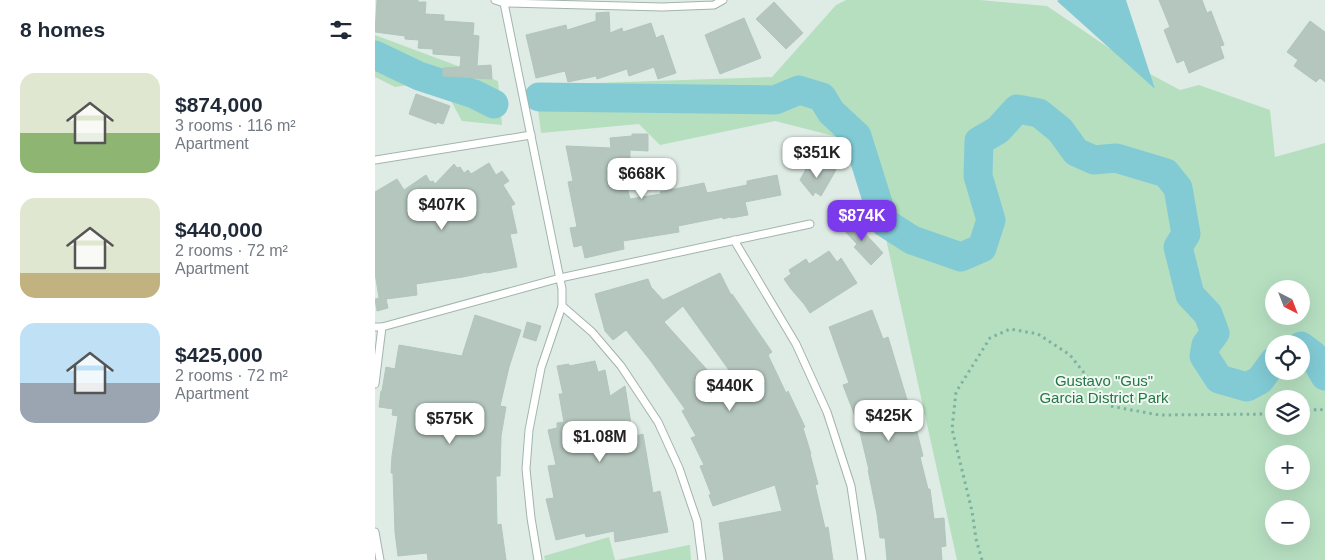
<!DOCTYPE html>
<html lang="en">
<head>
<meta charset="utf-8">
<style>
  :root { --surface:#fff; --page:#f6f6f7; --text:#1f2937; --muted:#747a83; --accent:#7c3aed }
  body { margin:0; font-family:Helvetica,sans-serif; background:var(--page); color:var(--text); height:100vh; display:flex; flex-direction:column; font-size:19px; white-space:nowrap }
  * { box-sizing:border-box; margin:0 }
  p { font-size:16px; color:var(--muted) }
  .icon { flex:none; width:28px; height:28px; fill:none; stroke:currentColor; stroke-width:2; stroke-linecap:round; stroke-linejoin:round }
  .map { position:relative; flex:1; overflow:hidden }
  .drawer { display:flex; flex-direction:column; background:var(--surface); width:375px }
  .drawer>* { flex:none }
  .needle { width:32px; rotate:138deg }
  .tools { position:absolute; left:890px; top:280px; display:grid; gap:10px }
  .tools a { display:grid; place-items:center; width:45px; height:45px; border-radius:50%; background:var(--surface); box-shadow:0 5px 20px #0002; font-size:25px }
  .price { position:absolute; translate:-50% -42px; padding:0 11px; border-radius:10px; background:#fff; color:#222; font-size:16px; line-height:32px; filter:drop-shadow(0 1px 2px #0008) }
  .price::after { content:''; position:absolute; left:50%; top:30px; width:15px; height:11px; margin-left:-8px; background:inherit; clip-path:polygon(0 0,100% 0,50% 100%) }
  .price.current { background:var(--accent); color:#fff }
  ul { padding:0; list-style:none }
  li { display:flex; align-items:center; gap:15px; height:125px; padding:0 20px }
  li span { display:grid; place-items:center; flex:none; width:140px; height:100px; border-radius:15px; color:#555 }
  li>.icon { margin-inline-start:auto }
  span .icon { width:60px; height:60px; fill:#fffc; stroke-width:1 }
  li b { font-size:21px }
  h2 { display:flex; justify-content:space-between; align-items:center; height:60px; padding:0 20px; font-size:21px }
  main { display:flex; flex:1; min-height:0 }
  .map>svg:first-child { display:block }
  .green { fill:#b6dfc0; fill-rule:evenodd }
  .water { fill:#82cbd5 }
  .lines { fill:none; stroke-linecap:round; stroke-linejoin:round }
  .river { stroke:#82cbd5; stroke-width:29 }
  .building { fill:#b4c6be; stroke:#b1c6bc; fill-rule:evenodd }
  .lane-casing { stroke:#a2b4ad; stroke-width:9 }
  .path { stroke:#7db2a0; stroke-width:3; stroke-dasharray:2.5 4; stroke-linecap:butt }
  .lane { stroke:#fff; stroke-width:7 }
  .labels { text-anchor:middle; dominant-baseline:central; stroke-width:4; stroke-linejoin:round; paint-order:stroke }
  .park-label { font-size:15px; fill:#267643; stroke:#f0f8f3 }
</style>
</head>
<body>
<main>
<section class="drawer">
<h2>8 homes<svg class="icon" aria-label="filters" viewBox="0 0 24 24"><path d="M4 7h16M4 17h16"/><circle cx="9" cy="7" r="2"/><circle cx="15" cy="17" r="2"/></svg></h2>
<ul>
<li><span style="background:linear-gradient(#dfe7d0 60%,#8fb573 0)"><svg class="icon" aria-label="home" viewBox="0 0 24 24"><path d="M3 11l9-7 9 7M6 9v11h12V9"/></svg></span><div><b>$874,000</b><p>3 rooms · 116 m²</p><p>Apartment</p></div></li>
<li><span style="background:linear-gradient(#dfe7d0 75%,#c2b280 0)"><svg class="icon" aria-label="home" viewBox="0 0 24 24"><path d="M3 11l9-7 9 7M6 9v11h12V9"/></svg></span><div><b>$440,000</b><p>2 rooms · 72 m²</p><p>Apartment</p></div></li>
<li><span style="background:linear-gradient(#bfe0f5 60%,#9aa5b1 0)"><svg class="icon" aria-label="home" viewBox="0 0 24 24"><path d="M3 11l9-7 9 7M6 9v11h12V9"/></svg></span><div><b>$425,000</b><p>2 rooms · 72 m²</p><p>Apartment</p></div></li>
</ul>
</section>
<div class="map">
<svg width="950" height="560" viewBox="0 0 950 560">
  <rect width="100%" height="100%" fill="#dfece6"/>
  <g class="green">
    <path d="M471,0H605L672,6L762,67L805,90L824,85L895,110L900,157L950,143V560H582L490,144L400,121L285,145L264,124L166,133L160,85L397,77L461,5ZM899,289H926V316H899ZM899,344H926V371H899ZM899,399H926V426H899ZM899,454H926V481H899ZM899,509H926V536H899Z"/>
    <path d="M0,35L123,81L127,125L87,121L75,99L33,85L20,87L0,77Z"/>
    <path d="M234,537L240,560H170L169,556Z"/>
    <path d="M315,545L316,560H242L314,545Z"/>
  </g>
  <path class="water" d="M684,0H751L780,89L682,1Z"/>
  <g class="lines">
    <g class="river">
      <path d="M0,55L44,76L99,94L119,104"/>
      <path d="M164,97L400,100L424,90L447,97L456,112L482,136L509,222L537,240L586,257L607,248L616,220L603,176L604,141L623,130L642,109L664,113L685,130L701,152L719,160L741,158L791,173L803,188L811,234L803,247L815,295L833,314L840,333L831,345L829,356L844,379L872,387L885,380L899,361"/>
      <path d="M926,346L938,355L950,376"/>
    </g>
  </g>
  <g class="building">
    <path d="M2,0H43V2H51L50,14L69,15V21L99,23L98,35L104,36L102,66L116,65L117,79L68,76V68L85,67L86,56L58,54V49L43,48L44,40L30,39V36L0,32Z"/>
    <path d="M784,0H827L832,13L836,11L849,45L845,46L849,58L814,73L809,60L802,63L789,30L795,27Z"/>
    <path d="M399,2L428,33L411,49L381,19Z"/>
    <path d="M234,12L235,33L247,28L248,32L276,23L281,38L288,35L301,73L283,79L279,67L254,76L252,69L222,79L221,76L193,82L190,71L161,78L151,35L191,25L192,30L221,21V13Z"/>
    <path d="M369,18L386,58L345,74L330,35Z"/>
    <path d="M935,21L950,32V82L945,78L941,82L919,66L923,60L912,52Z"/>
    <path d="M41,94L75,106L68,124L62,122L61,124L34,114Z"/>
    <path d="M257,134H273V151L255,150V159H245L255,199L286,194L285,192L329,183L332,193L372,185V181L402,175L406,195L370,202L373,215L356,218L355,217L348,219V217L303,226L304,232L248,241L249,249L210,258L207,245L199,247L195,228L202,227L193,182L198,181L191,146L236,148L235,138L257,136Z"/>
    <path d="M114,163L121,175L127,171L134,181L128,185L140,204L136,206L142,233L135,234L142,267L112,273V272L88,277L41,284L42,295L11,299L13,308L2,311L0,299L4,298L0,273V192L22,179L29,190L51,175L55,182L58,181L60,184L79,164L82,168L85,167L89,173L93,170L96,174Z"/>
    <path d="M450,164L461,170L446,196L440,192L438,196L425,180L431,169L441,167L447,170Z"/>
    <path d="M476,218L508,253L496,265L479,247L482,244L466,227Z"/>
    <path d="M454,251L462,262L466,258L482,283L435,313L429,304L416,289L409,279L416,274L414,270L431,259L434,264Z"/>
    <path d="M345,273L356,295L357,294L397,352L393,355L411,393L413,391L430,427L428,428L436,454H435L443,484L440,485L450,528L453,527L458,560H349L344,523L407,511L400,485L338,506L334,495L336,494L325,466L329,465L316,438L321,436L307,411L310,409L275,360L251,330L238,340L230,331L220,294L273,279L276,287L288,300ZM308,306L364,384L353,393L289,322Z"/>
    <path d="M497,310L508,339L513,337L533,403L527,404L535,429L541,428L548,456L545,457L553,489H555L559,519L569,518L571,546L566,547L567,560H512L510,538H505L502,514L493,470H494L483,424L468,385L474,383L454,327Z"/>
    <path d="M100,315L146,330L134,367L125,406L131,407L126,436L125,476H121L122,525L126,524L131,560H53L52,553L23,556L20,532L18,473H16L17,456L23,416L17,415L18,409L4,407L6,391H7L11,367L20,369L24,345L87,356Z"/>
    <path d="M152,322L166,326L161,341L148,337Z"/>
    <path d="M220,361L223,372L230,370L235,396L250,386L258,437L268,434L278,493L285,491L293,532L240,542L239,531L211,537L210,533L181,540L171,499L179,498L173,466L181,465L173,430L182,428V423L189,422L184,394H188L182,366L194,364V366Z"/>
  </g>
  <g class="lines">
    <g class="lane-casing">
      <g id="lane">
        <path d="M120,0L129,3L287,7L339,5L348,0"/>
        <path d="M129,3L187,289V306L166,368L154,430L151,469L156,518L163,560"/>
        <path d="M0,160L156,135"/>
        <path d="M359,240L421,344L452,412L476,486L487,560"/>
        <path d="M187,306L217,332L246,366L283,422L304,468L322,521L327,560"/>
        <path d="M0,327H7L185,278L435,224"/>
        <path d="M0,384L7,327"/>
        <path d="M0,532L5,560"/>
      </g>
    </g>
    <g class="path">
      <path d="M926,412L945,409L950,411"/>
      <path d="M607,560L601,539L597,511L577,429L581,392L615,338L635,329L663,334L695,355L735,406L784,415L899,414"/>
    </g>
    <use href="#lane" class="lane"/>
  </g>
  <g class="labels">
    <g class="park-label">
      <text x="729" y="380">Gustavo "Gus"<tspan x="729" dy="17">Garcia District Park</tspan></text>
    </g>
  </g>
</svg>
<div class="tools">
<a><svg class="needle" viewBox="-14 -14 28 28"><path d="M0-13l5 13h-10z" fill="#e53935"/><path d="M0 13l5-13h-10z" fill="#747a83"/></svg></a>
<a><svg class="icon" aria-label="locate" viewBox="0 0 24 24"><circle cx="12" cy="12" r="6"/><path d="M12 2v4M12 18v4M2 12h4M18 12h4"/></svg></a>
<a><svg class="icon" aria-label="layers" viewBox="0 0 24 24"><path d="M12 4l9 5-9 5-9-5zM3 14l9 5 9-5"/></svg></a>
<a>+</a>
<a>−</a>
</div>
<b class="price" style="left:442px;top:179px">$351K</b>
<b class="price" style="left:267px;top:200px">$668K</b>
<b class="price" style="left:67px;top:231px">$407K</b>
<b class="price current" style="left:487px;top:242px">$874K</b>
<b class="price" style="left:355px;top:412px">$440K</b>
<b class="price" style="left:514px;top:442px">$425K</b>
<b class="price" style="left:75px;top:445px">$575K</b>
<b class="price" style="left:225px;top:463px">$1.08M</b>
</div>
</main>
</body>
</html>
